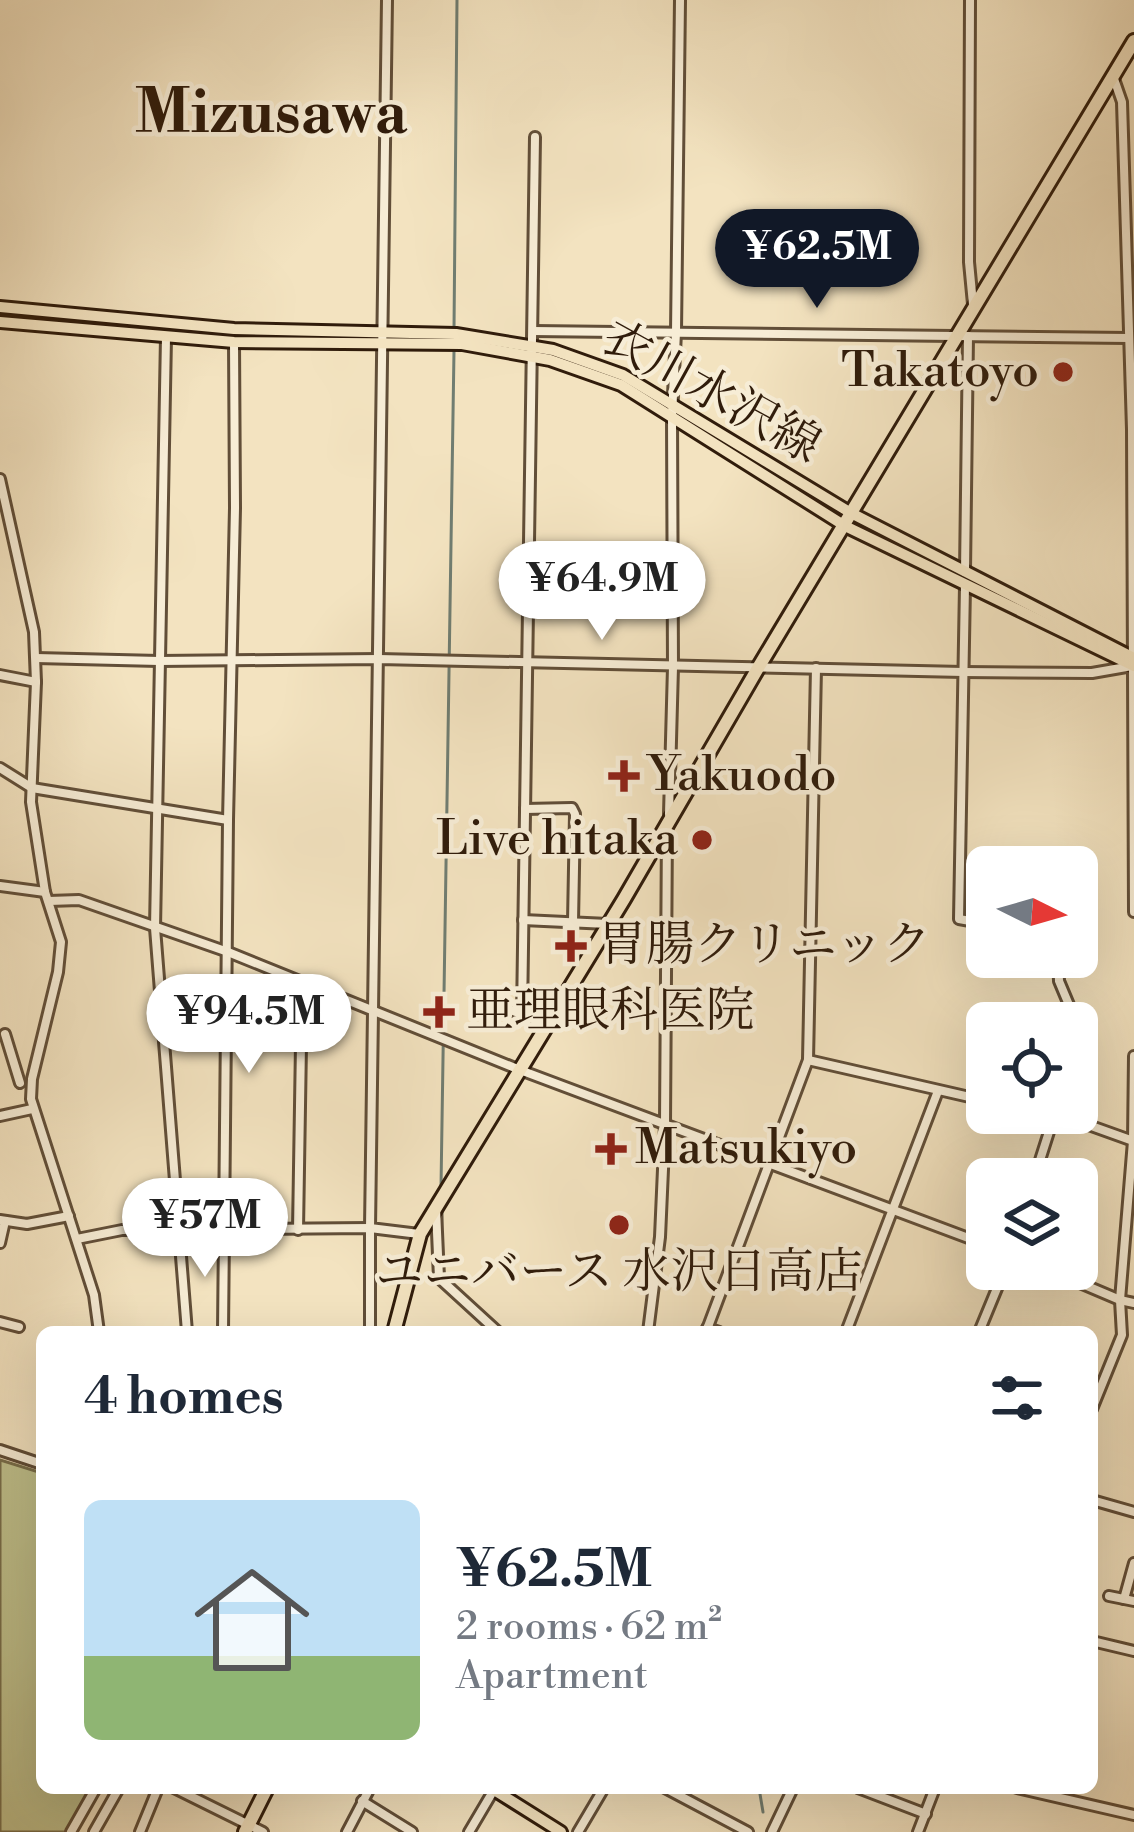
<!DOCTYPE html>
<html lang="en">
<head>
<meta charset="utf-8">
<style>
  :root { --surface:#fff; --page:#f6f6f7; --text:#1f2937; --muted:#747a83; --accent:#111827 }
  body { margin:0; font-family:"Libre Bodoni","Noto Serif JP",serif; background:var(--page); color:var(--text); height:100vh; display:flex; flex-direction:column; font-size:45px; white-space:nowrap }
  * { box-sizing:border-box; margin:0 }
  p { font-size:39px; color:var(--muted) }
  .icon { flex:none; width:66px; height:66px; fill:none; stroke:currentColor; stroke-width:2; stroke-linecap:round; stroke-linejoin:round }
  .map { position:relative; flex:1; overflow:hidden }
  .side { position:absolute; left:36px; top:1326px; width:1062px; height:468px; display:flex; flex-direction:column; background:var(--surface); border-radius:18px; box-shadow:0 12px 48px #0002 }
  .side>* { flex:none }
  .needle { width:78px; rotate:95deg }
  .buttons { position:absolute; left:966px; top:846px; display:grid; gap:24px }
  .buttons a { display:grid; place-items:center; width:132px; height:132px; border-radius:18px; background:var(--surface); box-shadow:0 12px 48px #0002; font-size:60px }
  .price { position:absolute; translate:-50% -102px; padding:0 27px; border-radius:42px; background:#fff; color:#222; font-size:39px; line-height:78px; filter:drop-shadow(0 3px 6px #0008) }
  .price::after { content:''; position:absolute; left:50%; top:72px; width:36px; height:27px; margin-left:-18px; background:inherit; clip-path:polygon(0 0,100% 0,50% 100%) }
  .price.selected { background:var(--accent); color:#fff }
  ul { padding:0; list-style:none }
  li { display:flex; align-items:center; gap:36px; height:300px; padding:0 48px }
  li span { display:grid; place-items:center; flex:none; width:336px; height:240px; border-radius:18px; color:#555 }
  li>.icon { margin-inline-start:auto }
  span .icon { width:144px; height:144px; fill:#fffc; stroke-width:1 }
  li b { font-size:51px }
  h2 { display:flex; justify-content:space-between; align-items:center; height:144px; padding:0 48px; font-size:51px }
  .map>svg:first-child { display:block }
  .park { fill:#c0c28e; stroke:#786f4c; stroke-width:3 }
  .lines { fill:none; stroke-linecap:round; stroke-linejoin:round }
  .stream { stroke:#707d71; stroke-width:3 }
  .minor-casing { stroke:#614e38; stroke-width:14 }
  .major-casing { stroke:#301c0b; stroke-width:16 }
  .highway-casing { stroke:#301c0b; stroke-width:18 }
  .minor { stroke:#f7edd6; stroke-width:8 }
  .major { stroke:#f3e3c0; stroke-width:10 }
  .highway { stroke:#f3e3c0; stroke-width:12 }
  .poi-dot { fill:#8f2418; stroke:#f7edd6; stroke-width:4.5 }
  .labels { text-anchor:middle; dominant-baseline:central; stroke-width:9; stroke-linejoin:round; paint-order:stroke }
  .poi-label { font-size:48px; fill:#301c0b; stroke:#f7edd6; text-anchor:start }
  .street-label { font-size:48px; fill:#301c0b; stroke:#f7edd6 }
  .district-label { font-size:60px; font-weight:bold; fill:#301c0b; stroke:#f7edd6 }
</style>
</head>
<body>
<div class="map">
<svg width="1134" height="1832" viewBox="0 0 1134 1832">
  <rect width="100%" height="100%" fill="#f3e3c0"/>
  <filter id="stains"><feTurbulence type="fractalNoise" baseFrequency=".00167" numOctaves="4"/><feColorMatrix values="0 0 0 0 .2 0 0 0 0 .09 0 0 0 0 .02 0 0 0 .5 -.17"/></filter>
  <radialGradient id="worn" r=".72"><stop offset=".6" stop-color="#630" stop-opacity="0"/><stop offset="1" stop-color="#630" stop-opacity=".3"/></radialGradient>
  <path class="park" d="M0,1460L42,1473V1788H92L66,1832H0Z"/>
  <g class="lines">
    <g class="stream">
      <path d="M454,329L457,0"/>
      <path d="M441,1187L454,351"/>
      <path d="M441,1253L442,1208"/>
      <path d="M442,1268L446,1278L475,1306"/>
      <path d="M759,1788L763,1812"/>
    </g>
    <g class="minor-casing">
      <g id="minor">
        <path d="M387,0L370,1228L419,1234"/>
        <path d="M970,0L969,262L973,304"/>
        <path d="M1113,76L1122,102L1132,429L1134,912"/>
        <path d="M533,331L1128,338"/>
        <path d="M166,337L155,928L187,1332"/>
        <path d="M0,479L34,632L36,682L31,802L45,892L61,942L58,972L32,1079L31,1099L94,1295L99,1332"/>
        <path d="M965,572L968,336"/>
        <path d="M965,586L959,919L987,924"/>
        <path d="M36,658L159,661L379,659L963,672L1092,673L1132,666"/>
        <path d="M0,675L36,682"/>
        <path d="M0,768L32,788L228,820"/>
        <path d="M525,809L572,808L575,814L573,922"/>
        <path d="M669,814L673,667L672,416L676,332L680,0"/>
        <path d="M0,886L45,892"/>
        <path d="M49,901L79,900L228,952L520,1070L987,1245"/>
        <path d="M523,920L608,924"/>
        <path d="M1058,957L1059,981L1072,1012V1023"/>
        <path d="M478,997L546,1024"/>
        <path d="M522,1015L535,137"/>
        <path d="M5,1034L20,1083"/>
        <path d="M808,1060L987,1101"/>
        <path d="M1055,1113L1133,1141"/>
        <path d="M0,1116L32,1109"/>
        <path d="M1034,1179L1055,1113"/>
        <path d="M436,1209L439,1278L498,1332"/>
        <path d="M0,1220L27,1224L69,1216"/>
        <path d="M298,1230L302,982"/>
        <path d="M77,1239L122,1230L370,1228V1332"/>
        <path d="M0,1243L5,1221"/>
        <path d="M1047,1269L1120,1300L1134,1303"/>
        <path d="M0,1322L19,1327"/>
        <path d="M707,1328L719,1332"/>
        <path d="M223,1332L228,820L235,508L234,342"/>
        <path d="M648,1332L660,1237L665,1124L667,827"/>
        <path d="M706,1332L808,1060L816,668"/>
        <path d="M846,1332L938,1091"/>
        <path d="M979,1332L1005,1269"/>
        <path d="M1092,1409L1122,1335L1120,1300L1133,1141L1134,1056"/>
        <path d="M0,1450L42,1464"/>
        <path d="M1092,1500L1134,1512"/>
        <path d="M1109,1596L1134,1601"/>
        <path d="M1124,1599L1134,1563"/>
        <path d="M1092,1641L1134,1651"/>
        <path d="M174,1788L263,1832"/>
        <path d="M665,1788L748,1832"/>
        <path d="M858,1788L926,1814"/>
        <path d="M1017,1788L1134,1815"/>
        <path d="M362,1801L412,1832"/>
        <path d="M71,1832L96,1788"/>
        <path d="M94,1832L119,1788"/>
        <path d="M140,1832L158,1788"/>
        <path d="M347,1832L370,1788"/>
        <path d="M469,1832L495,1788"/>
        <path d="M578,1832L604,1788"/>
        <path d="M772,1832L793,1788"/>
        <path d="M918,1832L935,1788"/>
      </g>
    </g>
    <g class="major-casing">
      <g id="major">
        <path d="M0,307L234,329L456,334L553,350L623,375L851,513L1134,658"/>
        <path d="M0,322L234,342L462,344L550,360L621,385L845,526L1134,666"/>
        <path d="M491,1788L561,1832"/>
      </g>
    </g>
    <g class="highway-casing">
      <g id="highway">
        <path d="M394,1332L420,1234L624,899L758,668L1134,41"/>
        <path d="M245,1832L267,1788"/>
      </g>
    </g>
    <use href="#minor" class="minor"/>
    <use href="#major" class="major"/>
    <use href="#highway" class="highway"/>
  </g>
  <g class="poi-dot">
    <circle cx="1063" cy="372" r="12"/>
    <path d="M618 758h12v12h12v12h-12v12h-12v-12h-12v-12h12z"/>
    <circle cx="702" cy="840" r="12"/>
    <path d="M565 928h12v12h12v12h-12v12h-12v-12h-12v-12h12z"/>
    <path d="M433 994h12v12h12v12h-12v12h-12v-12h-12v-12h12z"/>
    <path d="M605 1131h12v12h12v12h-12v12h-12v-12h-12v-12h12z"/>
    <circle cx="619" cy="1225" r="12"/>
  </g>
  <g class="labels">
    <g class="poi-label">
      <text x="1039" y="372" text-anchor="end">Takatoyo</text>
      <text x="648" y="776">Yakuodo</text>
      <text x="678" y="840" text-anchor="end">Live hitaka</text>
      <text x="598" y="946">胃腸クリニック</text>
      <text x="466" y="1012">亜理眼科医院</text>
      <text x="635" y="1149">Matsukiyo</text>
      <text x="619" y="1273" text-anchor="middle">ユニバース 水沢日高店</text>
    </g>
    <g class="street-label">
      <text transform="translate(711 393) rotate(29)">衣川水沢線</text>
    </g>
    <g class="district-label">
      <text x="271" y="114">Mizusawa</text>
    </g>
  </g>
  <rect width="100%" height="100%" filter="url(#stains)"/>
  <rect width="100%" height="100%" fill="url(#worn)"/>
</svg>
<div class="buttons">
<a><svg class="needle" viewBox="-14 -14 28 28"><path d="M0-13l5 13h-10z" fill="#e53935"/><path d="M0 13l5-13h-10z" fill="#747a83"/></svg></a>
<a><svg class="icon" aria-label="locate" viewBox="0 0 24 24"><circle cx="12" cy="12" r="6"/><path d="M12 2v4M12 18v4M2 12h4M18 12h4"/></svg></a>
<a><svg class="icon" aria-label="layers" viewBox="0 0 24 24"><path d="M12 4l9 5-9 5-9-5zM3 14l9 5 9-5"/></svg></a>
</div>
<b class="price selected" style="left:817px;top:311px">¥62.5M</b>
<b class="price" style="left:602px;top:643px">¥64.9M</b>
<b class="price" style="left:249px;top:1076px">¥94.5M</b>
<b class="price" style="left:205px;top:1280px">¥57M</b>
<section class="side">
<h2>4 homes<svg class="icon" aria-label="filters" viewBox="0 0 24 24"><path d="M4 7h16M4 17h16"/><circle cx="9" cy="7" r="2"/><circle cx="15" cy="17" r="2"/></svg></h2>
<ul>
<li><span style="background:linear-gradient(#bfe0f5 65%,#8fb573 0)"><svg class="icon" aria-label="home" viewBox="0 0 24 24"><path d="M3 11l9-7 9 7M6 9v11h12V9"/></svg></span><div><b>¥62.5M</b><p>2 rooms · 62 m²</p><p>Apartment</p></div></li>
</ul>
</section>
</div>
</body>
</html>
